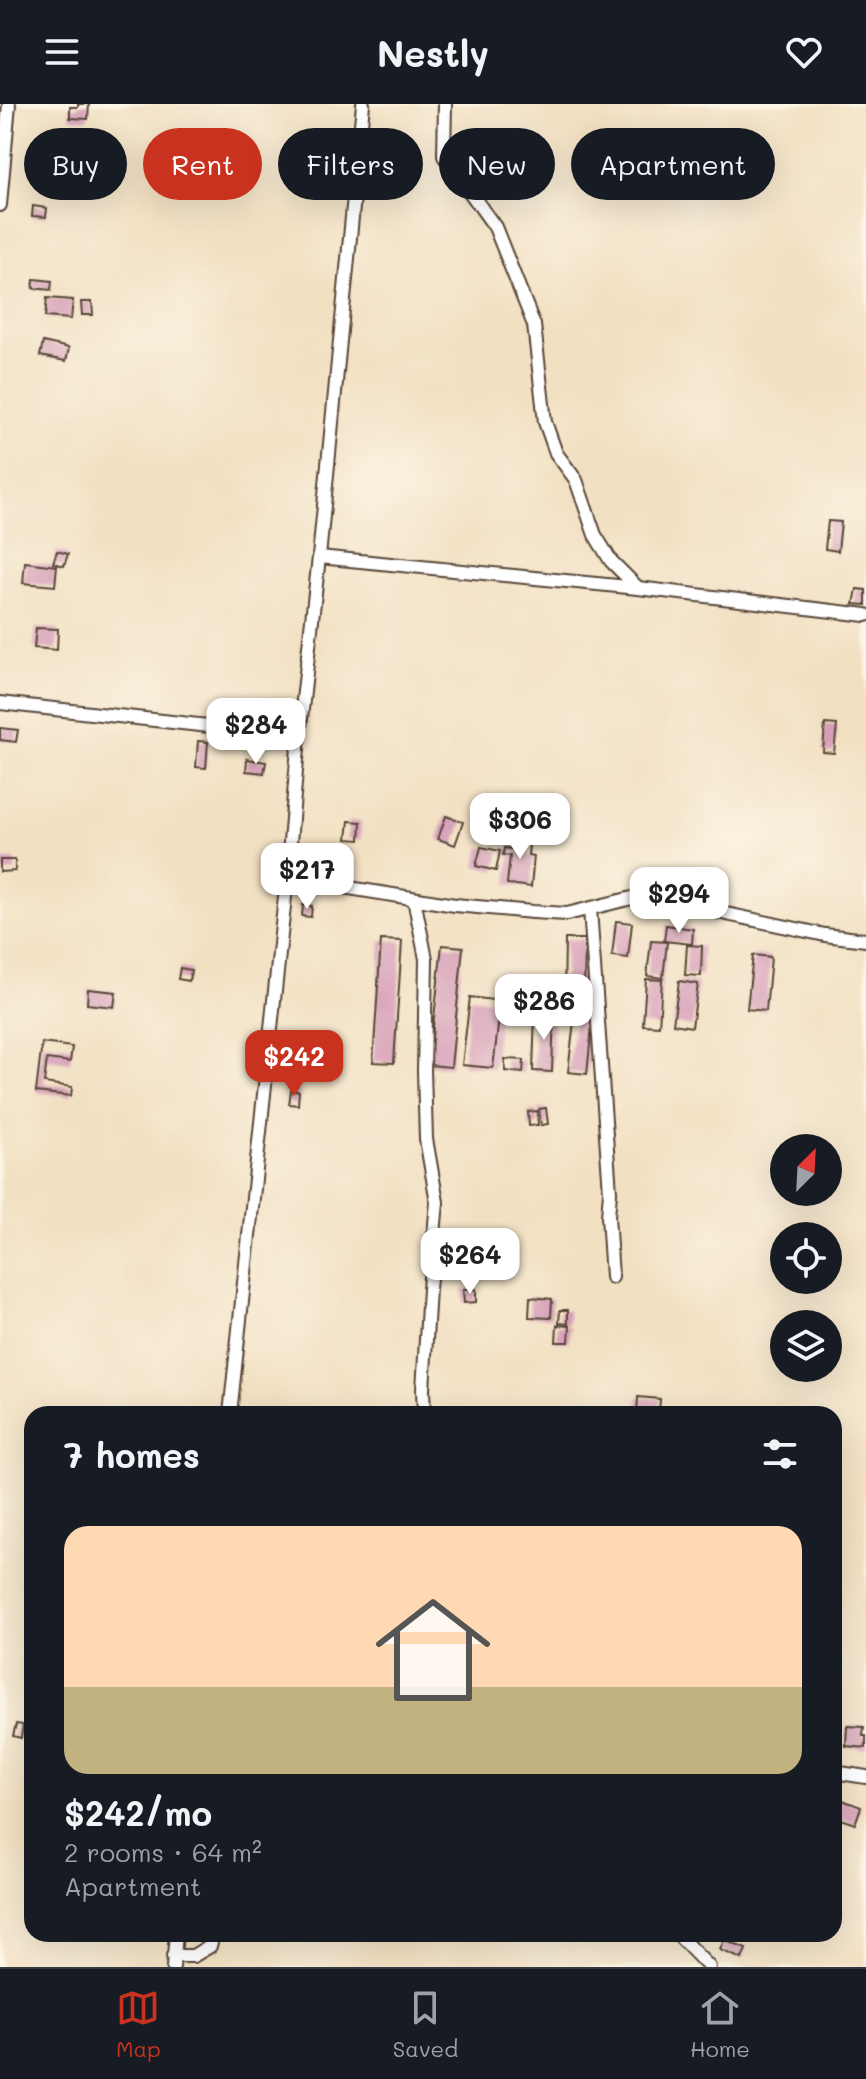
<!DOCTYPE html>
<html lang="en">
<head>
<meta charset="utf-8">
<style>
  :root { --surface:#171b24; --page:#242831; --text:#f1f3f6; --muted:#9ea1a6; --line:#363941; --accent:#c8321e }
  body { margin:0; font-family:Mali,sans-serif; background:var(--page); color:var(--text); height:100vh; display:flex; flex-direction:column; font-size:30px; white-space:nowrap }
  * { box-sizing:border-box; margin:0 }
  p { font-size:26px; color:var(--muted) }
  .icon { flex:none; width:44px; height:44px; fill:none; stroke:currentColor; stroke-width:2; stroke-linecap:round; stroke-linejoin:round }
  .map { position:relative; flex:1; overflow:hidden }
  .panel { position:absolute; left:24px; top:1302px; width:818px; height:536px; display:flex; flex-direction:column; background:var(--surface); border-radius:24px; box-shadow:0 8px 32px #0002 }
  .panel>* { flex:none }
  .top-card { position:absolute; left:24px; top:24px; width:818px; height:72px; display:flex; gap:16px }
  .needle { width:52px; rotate:24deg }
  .fabs { position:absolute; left:770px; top:1030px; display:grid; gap:16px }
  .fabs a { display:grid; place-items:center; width:72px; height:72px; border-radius:50%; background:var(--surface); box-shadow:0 8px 32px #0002; font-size:40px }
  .price { position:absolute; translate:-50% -68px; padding:0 18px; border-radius:16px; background:#fff; color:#222; font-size:26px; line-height:52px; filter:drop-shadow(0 2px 4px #0008) }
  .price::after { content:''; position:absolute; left:50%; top:48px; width:24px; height:18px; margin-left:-12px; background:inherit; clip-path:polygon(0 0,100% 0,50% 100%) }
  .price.current { background:var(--accent); color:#fff }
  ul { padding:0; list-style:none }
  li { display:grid; align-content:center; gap:16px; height:424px; padding:0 40px }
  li+li { border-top:2px solid var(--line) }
  li span { display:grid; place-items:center; height:248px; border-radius:24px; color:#555 }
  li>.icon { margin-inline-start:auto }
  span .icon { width:144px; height:144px; fill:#fffc; stroke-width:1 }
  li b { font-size:34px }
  h2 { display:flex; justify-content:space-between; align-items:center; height:96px; padding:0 40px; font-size:34px }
  .tag { padding:0 28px; border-radius:36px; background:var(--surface); box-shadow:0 8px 32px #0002; font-size:28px; line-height:72px }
  .tag.current { background:var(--accent); color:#fff }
  header { display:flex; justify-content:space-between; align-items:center; height:104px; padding:0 40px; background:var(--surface); font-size:36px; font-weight:700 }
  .tab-bar { display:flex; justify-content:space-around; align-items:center; height:112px; border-top:2px solid var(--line); background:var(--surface); font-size:22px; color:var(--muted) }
  .tab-bar a { display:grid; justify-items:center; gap:4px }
  .tab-bar .current { color:var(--accent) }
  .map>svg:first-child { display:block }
  .building { fill:#d69db7 }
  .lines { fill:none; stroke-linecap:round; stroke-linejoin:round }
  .street-casing { stroke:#564537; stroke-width:16 }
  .street { stroke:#fff; stroke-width:12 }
</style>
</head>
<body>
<header><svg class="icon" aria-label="menu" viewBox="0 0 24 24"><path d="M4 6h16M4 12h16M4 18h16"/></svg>Nestly<svg class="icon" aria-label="heart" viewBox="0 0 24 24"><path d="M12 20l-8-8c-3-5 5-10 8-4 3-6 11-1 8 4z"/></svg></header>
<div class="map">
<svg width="866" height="1863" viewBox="0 0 866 1863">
  <rect width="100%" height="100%" fill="#fcf5e5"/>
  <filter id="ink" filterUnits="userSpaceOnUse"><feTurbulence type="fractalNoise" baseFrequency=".0125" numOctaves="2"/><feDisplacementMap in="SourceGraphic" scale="16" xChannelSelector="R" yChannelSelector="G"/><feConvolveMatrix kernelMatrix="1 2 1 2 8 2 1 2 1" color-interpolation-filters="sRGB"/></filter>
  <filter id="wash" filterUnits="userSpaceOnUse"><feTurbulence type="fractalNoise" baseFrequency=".006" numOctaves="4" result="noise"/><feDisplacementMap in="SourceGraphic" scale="32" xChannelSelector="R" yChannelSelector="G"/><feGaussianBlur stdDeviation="1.8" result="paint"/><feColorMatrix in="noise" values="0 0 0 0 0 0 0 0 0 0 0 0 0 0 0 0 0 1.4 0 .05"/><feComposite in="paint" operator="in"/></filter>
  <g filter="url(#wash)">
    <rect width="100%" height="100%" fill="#f2e0c2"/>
    <g id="blocks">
      <g class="building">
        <path d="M78,0H89L88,15L70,14V3H78Z"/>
        <path d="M47,40H62V48L47,47Z"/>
        <path d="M33,102L47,104L46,113L32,112Z"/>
        <path d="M34,175L52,177L51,186L33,184Z"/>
        <path d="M47,194L73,196L71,215L45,213Z"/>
        <path d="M81,198H92L93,211H82Z"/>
        <path d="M43,238L69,244L66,257L40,252Z"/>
        <path d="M828,417L841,418L838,447L825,445Z"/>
        <path d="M57,447L68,450L64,462L53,459Z"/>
        <path d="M25,458L57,462L55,482L23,479Z"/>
        <path d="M857,485L866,486V501L854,500Z"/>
        <path d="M36,524L58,525L57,546L34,544Z"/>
        <path d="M825,620L837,621L834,649L823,648Z"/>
        <path d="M0,624L18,626L16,638L0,636Z"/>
        <path d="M246,633L260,634V643L246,642Z"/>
        <path d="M198,637L208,638L206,664L196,663Z"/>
        <path d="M247,655L266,658L264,669L246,667Z"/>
        <path d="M446,712L463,718L455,741L438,735Z"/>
        <path d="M349,717L361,718L360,736L347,735Z"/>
        <path d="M513,727L530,730L528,751L534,752L531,783L507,780L510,752L503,751L504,744L511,745Z"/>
        <path d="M481,743L500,747L496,767L476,762Z"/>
        <path d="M0,756H15V767L0,768Z"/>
        <path d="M303,801L312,802L311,813L302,812Z"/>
        <path d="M616,817L632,819L628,854L612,852Z"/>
        <path d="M666,821L693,825L692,840L664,837Z"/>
        <path d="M565,835H585L584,895H564Z"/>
        <path d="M381,836L402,837L394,959L373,958Z"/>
        <path d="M651,837L667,838L663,874L647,872Z"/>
        <path d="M442,841L463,843L451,963L429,961Z"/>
        <path d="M687,841L702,842L701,872L685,871Z"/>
        <path d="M753,851L771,853L766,907L747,905Z"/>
        <path d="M180,864L191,866L189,877L178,875Z"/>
        <path d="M646,875L662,876L659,922L643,921Z"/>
        <path d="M679,877L698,880L692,923L673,920Z"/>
        <path d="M88,885L116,888L114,903L87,900Z"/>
        <path d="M470,893L501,897L493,964L462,961Z"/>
        <path d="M535,908H554L552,968L533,967Z"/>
        <path d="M575,909L593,911L587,970L568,968Z"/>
        <path d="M42,939L72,943L70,958L47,955L44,979L72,983L71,992L36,988Z"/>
        <path d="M505,955L524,956L523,969L505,967Z"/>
        <path d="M291,986L299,987L298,1001L289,1000Z"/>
        <path d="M546,1004L548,1020L541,1021L539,1005Z"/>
        <path d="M537,1007L538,1021L529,1022L528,1008Z"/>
        <path d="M476,1185V1198L464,1199L463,1186Z"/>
        <path d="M530,1193L552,1195L551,1214L529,1213Z"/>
        <path d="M560,1206H568V1220L559,1219Z"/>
        <path d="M557,1221L570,1222L569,1238H556Z"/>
        <path d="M638,1293L660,1295L659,1310H637Z"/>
        <path d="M16,1620L23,1621L21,1634L13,1632Z"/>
        <path d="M847,1622L864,1623L863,1632H866V1644L846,1642Z"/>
        <path d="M837,1694L861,1703L855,1720L834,1713V1702Z"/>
        <path d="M724,1836L746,1845L742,1855L720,1846Z"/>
      </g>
    </g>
  </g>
  <g filter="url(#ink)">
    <use href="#blocks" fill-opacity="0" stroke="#564537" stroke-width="2"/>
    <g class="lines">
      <g class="street-casing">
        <g id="street">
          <path d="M445,0L444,52L495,123L534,221L545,318L556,349L576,376L595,431L611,457L638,484"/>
          <path d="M0,101L9,0"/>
          <path d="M319,453L638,484L866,511"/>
          <path d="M0,599L299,632"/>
          <path d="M287,774L455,801L533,808L567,810L632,794L656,795L825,831L866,836"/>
          <path d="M414,795L426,855L424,967L426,1035L437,1098L429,1185L423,1286L424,1310"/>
          <path d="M590,805L610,1088L608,1112L612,1173"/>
          <path d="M230,1310L287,774L299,632L319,453L363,0"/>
          <path d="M834,1668L866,1673"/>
          <path d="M677,1830L709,1863"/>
          <path d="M173,1852H193L210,1842L213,1830"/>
          <path d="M173,1863L176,1830"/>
        </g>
      </g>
      <use href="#street" class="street"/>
    </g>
  </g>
</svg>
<div class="fabs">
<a><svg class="needle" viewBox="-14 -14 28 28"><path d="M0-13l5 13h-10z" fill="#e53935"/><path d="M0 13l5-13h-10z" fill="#9ea1a6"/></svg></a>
<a><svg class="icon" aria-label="locate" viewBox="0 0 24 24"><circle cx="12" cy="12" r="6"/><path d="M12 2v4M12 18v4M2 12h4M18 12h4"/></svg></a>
<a><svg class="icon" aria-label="layers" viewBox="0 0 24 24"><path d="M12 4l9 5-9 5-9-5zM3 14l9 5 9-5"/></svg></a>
</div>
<b class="price" style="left:256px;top:662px">$284</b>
<b class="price" style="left:520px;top:757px">$306</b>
<b class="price" style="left:307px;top:807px">$217</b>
<b class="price" style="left:679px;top:831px">$294</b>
<b class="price" style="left:544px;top:938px">$286</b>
<b class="price current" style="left:294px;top:994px">$242</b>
<b class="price" style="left:470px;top:1192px">$264</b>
<div class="top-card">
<a class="tag">Buy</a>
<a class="tag current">Rent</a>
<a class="tag">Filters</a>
<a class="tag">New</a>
<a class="tag">Apartment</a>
</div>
<section class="panel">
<h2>7 homes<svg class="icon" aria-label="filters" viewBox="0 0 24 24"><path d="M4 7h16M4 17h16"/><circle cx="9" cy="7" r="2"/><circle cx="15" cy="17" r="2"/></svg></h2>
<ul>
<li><span style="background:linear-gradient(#ffd9b3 65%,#c2b280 0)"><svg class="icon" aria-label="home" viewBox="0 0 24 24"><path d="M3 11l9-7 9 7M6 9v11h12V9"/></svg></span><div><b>$242/mo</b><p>2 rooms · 64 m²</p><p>Apartment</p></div></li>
</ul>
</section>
</div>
<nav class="tab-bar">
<a class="current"><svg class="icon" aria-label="map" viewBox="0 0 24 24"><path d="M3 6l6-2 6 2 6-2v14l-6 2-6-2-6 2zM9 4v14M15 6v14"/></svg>Map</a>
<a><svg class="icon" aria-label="saved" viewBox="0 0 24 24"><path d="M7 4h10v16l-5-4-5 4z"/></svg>Saved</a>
<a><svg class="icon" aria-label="home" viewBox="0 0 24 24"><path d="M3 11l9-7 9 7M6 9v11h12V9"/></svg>Home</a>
</nav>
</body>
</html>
